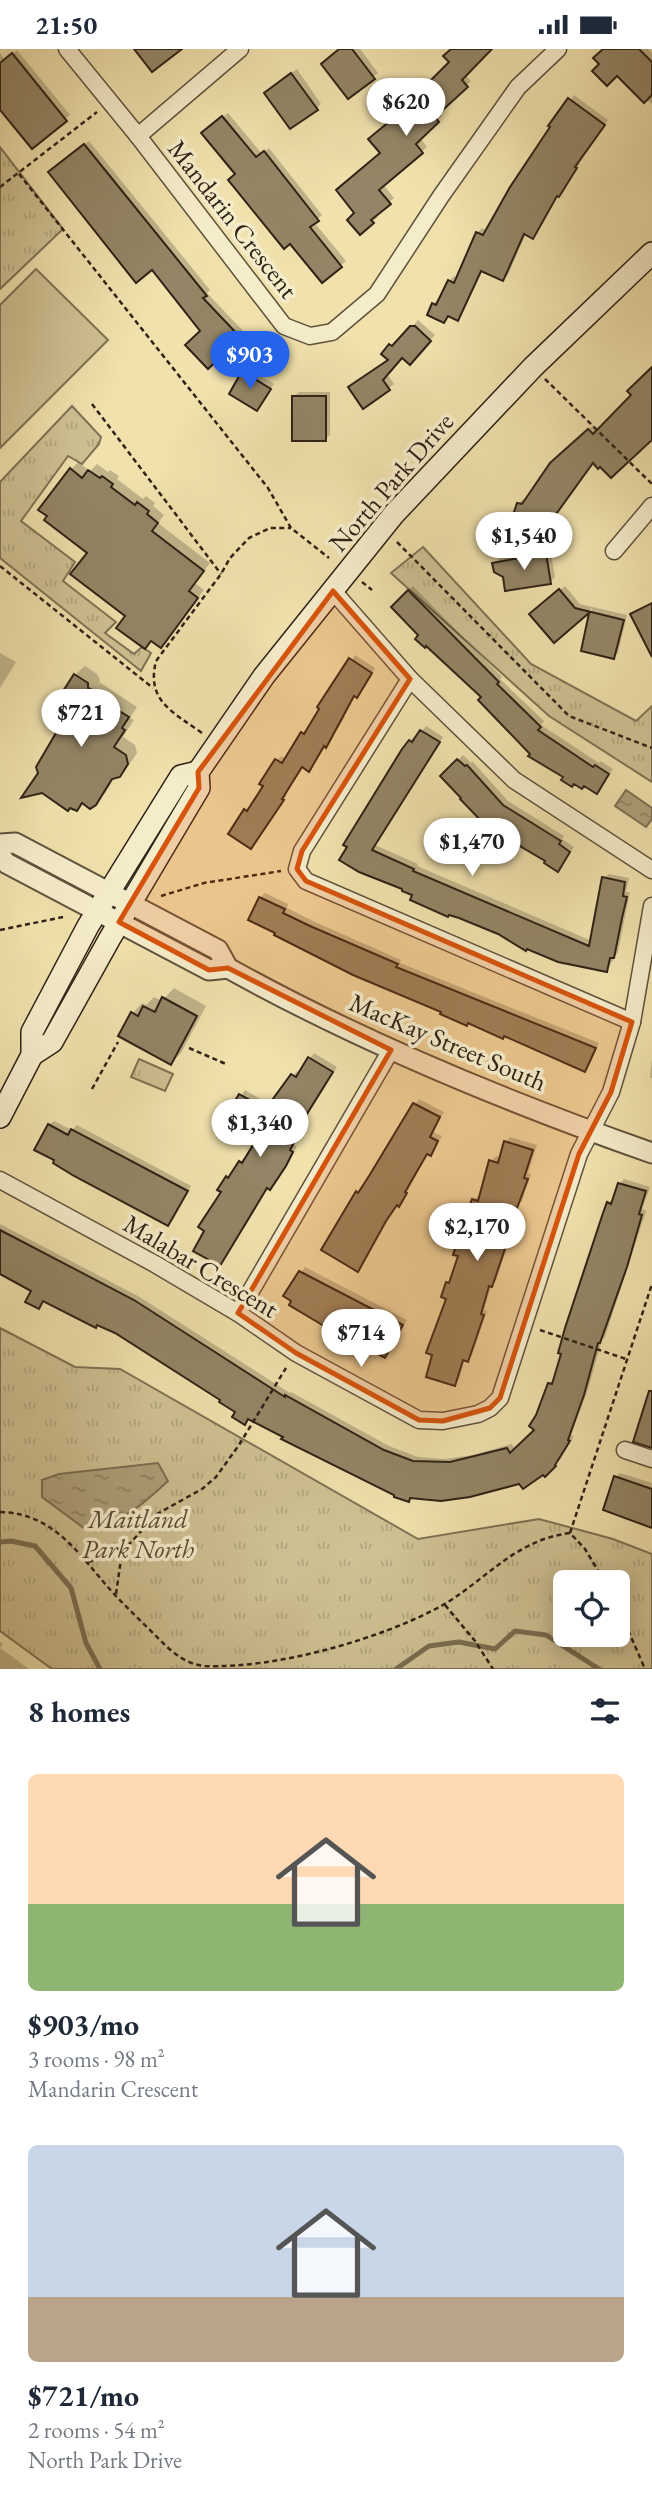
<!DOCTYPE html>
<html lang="en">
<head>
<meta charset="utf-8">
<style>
  :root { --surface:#fff; --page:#f2f2f3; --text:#1f2937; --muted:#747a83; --accent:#2563eb }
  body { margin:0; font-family:"EB Garamond",serif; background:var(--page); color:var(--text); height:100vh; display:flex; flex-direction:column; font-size:26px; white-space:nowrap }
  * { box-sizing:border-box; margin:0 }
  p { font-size:23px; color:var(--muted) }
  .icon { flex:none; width:38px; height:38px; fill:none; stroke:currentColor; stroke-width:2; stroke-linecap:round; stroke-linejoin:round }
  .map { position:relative; height:1620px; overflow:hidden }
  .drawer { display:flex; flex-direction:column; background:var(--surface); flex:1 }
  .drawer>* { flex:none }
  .tools { position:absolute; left:553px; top:1521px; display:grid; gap:14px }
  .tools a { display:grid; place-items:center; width:77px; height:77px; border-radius:10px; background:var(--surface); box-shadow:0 4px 18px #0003; font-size:35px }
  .price { position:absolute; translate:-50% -60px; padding:0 16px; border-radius:24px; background:#fff; color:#222; font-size:23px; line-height:46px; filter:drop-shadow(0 2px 4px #0008) }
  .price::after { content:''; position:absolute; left:50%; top:42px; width:21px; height:16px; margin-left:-10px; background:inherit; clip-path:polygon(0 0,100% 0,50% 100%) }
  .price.on { background:var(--accent); color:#fff }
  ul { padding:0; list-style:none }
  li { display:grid; align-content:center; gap:14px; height:371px; padding:0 28px }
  li span { display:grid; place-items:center; height:217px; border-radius:10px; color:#555 }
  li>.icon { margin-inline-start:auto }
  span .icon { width:126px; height:126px; fill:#fffc; stroke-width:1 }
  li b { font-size:30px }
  h2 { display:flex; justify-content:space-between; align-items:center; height:84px; padding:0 28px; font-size:30px }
  .status { display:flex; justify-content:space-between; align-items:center; height:49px; padding:0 35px; background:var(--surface); direction:ltr }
  .status svg { height:19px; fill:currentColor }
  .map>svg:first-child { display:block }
  .grass { fill:#cfc193; stroke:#7f7254; stroke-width:2 }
  .park { fill:url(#park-tufts); stroke:#7f7254; stroke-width:2; fill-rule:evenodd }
  .water { fill:url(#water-ripples); stroke:#7b6e52; stroke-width:2 }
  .shadow { fill:#0003 }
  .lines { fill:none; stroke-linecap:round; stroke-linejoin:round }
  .stream { stroke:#7b6e52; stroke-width:5 }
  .building { fill:#938565; stroke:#2f2216; stroke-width:2 }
  .minor-casing { stroke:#5f523c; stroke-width:19 }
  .tertiary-casing { stroke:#5f523c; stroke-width:23 }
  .secondary-casing { stroke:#2f2216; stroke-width:24 }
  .path { stroke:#2f2216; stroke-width:2.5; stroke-dasharray:5 3.5; stroke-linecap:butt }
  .minor { stroke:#f5ecca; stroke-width:16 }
  .tertiary { stroke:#f5ecca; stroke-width:19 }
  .secondary { stroke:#f5ecca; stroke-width:21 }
  .marked { fill:#d6540d; fill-opacity:0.2; stroke:#d6540d; stroke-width:5; stroke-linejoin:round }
  .labels { text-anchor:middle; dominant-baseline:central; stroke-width:7; stroke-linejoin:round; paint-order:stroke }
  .street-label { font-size:26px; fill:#2f2216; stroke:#f5ecca }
  .park-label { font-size:26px; font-style:italic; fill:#574a35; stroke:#f5ecca }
</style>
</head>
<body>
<div class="status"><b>21:50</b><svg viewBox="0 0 49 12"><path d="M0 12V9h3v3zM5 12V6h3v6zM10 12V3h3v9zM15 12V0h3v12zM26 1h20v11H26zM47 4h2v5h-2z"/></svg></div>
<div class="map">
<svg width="652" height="1620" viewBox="0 0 652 1620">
  <defs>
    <pattern id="park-tufts" width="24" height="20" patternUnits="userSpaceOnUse" patternTransform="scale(1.75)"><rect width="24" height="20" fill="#cfc193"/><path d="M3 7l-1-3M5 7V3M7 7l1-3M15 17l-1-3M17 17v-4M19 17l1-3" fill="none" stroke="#b2a67e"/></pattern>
    <pattern id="water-ripples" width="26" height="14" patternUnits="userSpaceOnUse" patternTransform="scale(1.75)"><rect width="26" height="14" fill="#aea07a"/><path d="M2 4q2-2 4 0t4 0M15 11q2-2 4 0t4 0" fill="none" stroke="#8e8263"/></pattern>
  </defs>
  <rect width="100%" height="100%" fill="#f0e1ad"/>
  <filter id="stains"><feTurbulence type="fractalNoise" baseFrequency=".00286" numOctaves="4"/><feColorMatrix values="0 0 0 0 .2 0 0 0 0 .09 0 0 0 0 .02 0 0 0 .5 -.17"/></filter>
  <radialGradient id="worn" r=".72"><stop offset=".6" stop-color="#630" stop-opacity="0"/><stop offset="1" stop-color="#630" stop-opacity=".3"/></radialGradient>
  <path class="grass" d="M36,220L108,291L0,399V256Z"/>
  <g class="park">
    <path d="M0,98L63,180L0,240Z"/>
    <path d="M72,357L101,388L99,395L82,415L68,407L21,472L75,513L63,532L116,573L105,584L134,605L142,598L151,604L141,622L0,509V433Z"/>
    <path d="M423,498L531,615L636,672L652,657V733L549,667L391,524Z"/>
    <path d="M139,1010L173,1025L165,1042L131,1028Z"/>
    <path d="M0,1279L75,1318L120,1320L418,1490L539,1470L613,1490L652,1505V1620H52L0,1582ZM565,1533H618V1586H565Z"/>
  </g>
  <g class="water">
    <path d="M626,741L652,759V770L646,778L615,757Z"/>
    <path d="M158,1414L168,1432C140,1458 123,1473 85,1480L42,1448V1431L59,1425Z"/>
  </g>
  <g class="shadow">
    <path d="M340,0H360L378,24L349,48Z"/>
    <path d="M453,0H490L465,26L471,32L438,63L442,67L420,89L427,98L383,135L394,149L375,165L378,168L360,184L356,164L382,104L409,57L452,13Z"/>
    <path d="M605,0H648L652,4V55L617,25L601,15Z"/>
    <path d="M17,1L70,66L32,98L0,58V4L5,11Z"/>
    <path d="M297,20L321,55L317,59L271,39Z"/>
    <path d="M574,46L608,71L578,113L580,114L563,141L558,145L537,183L533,188L526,184L508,226L503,230L483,221L462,265L458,270L449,266L444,272L434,255L449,232L454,227L458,229L477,184L482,179L488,182Z"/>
    <path d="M228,64L262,105L269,99L322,166L314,173L346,212L322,232L237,125L208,80Z"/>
    <path d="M89,92L210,241L207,244L244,283L208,318L202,282L152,219L55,119Z"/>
    <path d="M418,271L435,286L410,313L403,307L387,325L394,335L363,358L390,310L384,305L395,292L397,294Z"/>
    <path d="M248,319L274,335L257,360L244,323Z"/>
    <path d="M652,320V388L593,412L558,462L549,493L544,497L518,455L523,450L527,451L557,410L593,376L598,381L634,346Z"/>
    <path d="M299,343H330V386L325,390L294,347Z"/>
    <path d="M78,413L90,422L97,415L108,423L110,421L119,427L117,430L143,450L146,447L155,454L153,457L164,466L158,474L210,514L195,534L204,541L168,589L128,566L89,503L71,421Z"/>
    <path d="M550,500L555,528L550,533L504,527L494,514L499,510Z"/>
    <path d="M413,537L502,628L500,630L544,672L541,676L599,714L601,712L613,720L601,738L532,704L483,648L393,558Z"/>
    <path d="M565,537L580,555L627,566L618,604L614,608L583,601L592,559L554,591L536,561Z"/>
    <path d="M0,604L16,613L0,639Z"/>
    <path d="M355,606L375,619L361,642L355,645L342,666L345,668L313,716L303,717L285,745L287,746L255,793L245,761L250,757L252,758L265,737L276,712L281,707L286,710L303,684L307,679L309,680Z"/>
    <path d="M85,617L97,625L100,631L99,633L137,658L130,669L134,671L123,688L135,696L137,704L129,716L115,728L105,744L95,754L84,753L77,760L40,724L62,677L75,626Z"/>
    <path d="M426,677L443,688L375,796L418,815L417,817L592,892L604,829L609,825L629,829L626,843H630L618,903L607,921L517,892L405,839L360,821L410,692L415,687L417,689Z"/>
    <path d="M463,706L471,714L472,712L508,752L564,787L562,790L574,798L562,816L442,727Z"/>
    <path d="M265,844L288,855L287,859L315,873L401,911L400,914L599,994L589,1016L585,1020L505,986L413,951L260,849Z"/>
    <path d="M174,939L206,957L181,1004L171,1014L121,986L133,964L142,954L146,956L154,948L162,952Z"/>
    <path d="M314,1004L337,1018L300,1076L304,1078L293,1096L297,1097L290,1111L275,1134L270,1139L268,1138L219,1215L240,1113L245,1108L247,1110L259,1091L265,1072L236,1054L245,1041L269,1055L297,1022L300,1024Z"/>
    <path d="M652,1010V1029H650L651,1019Z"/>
    <path d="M419,1050L444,1063L433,1083L442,1087L435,1100L428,1104L403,1151L398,1155L358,1221L357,1143L363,1139Z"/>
    <path d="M54,1072L72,1081L77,1076L191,1137L173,1171L168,1175L49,1076Z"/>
    <path d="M510,1088L537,1096L528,1124L531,1125L522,1152L517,1157L508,1185L511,1186L496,1232L491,1237L484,1261L487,1262L472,1306L468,1311L465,1310L459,1330L454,1335L447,1234L453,1228L474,1151L478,1147H481L491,1112L496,1107L501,1109L506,1093Z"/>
    <path d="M624,1130L650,1138L642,1160L646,1162L605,1288L602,1291L588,1340L571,1386L574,1387L560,1411L545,1426L543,1424L520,1433L411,1448L408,1451L250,1369L245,1374L237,1363L222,1351L115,1282L44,1251L39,1258L33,1241L0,1224V1175L138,1247L290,1344L291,1343L389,1397L418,1408L444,1410L473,1406L512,1395L515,1400L537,1380L538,1367L549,1335L554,1330L608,1154L615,1150L620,1135Z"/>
    <path d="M305,1218L407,1271L385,1307L286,1246Z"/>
    <path d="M620,1424L652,1434V1476L616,1428Z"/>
    <path d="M0,1593L3,1595L0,1599L29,1620H0Z"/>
  </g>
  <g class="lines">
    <g class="stream">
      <path d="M0,1493L11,1492L35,1497L71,1539L86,1594L100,1620"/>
      <path d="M396,1620L429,1597L459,1593L495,1600L515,1582L546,1586L599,1620"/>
    </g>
  </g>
  <g class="building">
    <path d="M134,0H182L152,23Z"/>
    <path d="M339,0H352L375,30L348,50L321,15Z"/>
    <path d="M451,0H492L462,31L468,38L435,68L439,73L416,95L423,104L379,141L391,155L371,171L374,174L360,186L347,171L354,164L336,141L380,104L368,90L407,58L406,56L449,13L443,7Z"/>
    <path d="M603,0H639L652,13V46L644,54L617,27L607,37L592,22L599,15L593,9Z"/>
    <path d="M12,4L67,72L32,100L0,61V14Z"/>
    <path d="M291,24L318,61L290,80L264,44Z"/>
    <path d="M568,49L605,76L575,118L577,119L559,148L557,147L533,190L524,185L503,232L481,222L458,272L448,267L444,274L427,266L432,254L436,256L448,231L454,234L476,183L483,186L510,138L550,78L548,77Z"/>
    <path d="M222,67L256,108L264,102L319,172L310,178L342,218L322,234L290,195L284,200L228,131L235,125L201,84Z"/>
    <path d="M84,95L207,247L203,249L241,289L208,320L185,296L200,282L152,221L136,234L48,123Z"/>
    <path d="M410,277H415L431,292L410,316L402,309L383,331L390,341L363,360L348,338L388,311L381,305L389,295L392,297Z"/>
    <path d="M652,318V391L611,429L600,418L598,420L593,414L554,468L545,499L506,487L517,454L522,455L550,414L588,380L593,385L631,346L627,342Z"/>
    <path d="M242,322L271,340L257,362L229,345Z"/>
    <rect x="292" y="347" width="34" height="45"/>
    <path d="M70,419L82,429L88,421L100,429L102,427L113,435L111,438L135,456L137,453L149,462L147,465L158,474L152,482L204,522L189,542L198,549L161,599L151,592L145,600L116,579L125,567L70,525L87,504L44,471L47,467L38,461Z"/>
    <path d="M546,504L551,535L505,542L503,528L494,523L492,514Z"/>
    <path d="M559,540L575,559L624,571L614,610L581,602L589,564L554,594L529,565Z"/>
    <path d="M408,541L499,633L497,635L541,678L538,681L593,718L595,716L609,725L597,745L584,737L582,740L574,735L572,738L561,731L563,728L528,707L530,705L478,651L481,648L426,597L425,599L415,590L418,586L391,558Z"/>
    <path d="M652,554V608L630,565Z"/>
    <path d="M349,609L372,624L357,649L354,647L326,699L324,697L309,723L302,718L282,750L284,751L251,800L228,785L244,760L247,762L263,737L259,735L275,710L282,714L301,683L304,685L319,660L317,658Z"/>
    <path d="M74,625L88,634V639L92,641L90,644L129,668L122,679L125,681L114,698L126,706L128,715L120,728L112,730L96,756L90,760L82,754L77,762L70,759L68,762L42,744L21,749L38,724L36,718L60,677L46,669Z"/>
    <path d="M420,681L440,693L372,801L414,820L413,822L589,897L602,828L625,833L623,847L627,848L622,869L614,909H610L607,923L558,913L527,900L526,902L498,885L459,869L449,866L448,868L410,851L412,846L402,842V840L359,823L339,811L347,798L343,796L402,700L409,691L412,693Z"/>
    <path d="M457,710L465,717L467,716L503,756L561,792L559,795L570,803L558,823L544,814L545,812L486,777L460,750L461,749L440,727Z"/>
    <path d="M259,848L285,860L283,864L310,877L398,915L396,918L596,999L585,1023L504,987L503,990L468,974L467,977L440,965L441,963L353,926L274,886L275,884L248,871Z"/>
    <path d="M162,948L197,967L171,1016L118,987L131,963L138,967L143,957L155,963Z"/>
    <path d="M308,1008L333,1023L297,1081L300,1083L290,1101L293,1103L286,1117L270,1141L267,1139L220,1217L193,1202L204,1182L198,1178L221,1143L217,1141L226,1127L228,1129L239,1112L242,1114L256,1091L252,1089L262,1072L233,1055L239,1045L264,1059L265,1056L267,1058L291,1025L296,1028Z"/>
    <path d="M413,1054L440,1068L430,1088L438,1092L431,1107L427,1105L405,1143L407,1144L399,1158L397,1156L386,1172L358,1223L321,1201L356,1142L358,1144L369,1127Z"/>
    <path d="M48,1075L68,1086L71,1080L188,1142L168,1177L74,1127L53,1114L54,1111L34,1101Z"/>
    <path d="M504,1092L533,1101L524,1129L528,1130L517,1159L514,1158L505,1190L508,1191L492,1238L489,1237L481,1265L484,1266L468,1313L463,1311L455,1337L426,1328L432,1306L426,1304L446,1250L441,1248L446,1233L449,1234L458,1207L453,1206L464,1171L472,1150L478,1152L489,1111L498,1114Z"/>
    <path d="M618,1134L646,1142L639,1165L642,1166L627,1218L600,1294H598L584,1346L568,1391L570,1392L555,1416L556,1417L545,1428L543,1426L523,1440L519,1435L470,1448L441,1452L410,1449L409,1453L394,1448V1446L281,1390L283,1388L248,1370L245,1376L232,1368L235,1363L219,1353L220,1351L115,1284L97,1276L96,1279L43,1252L39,1260L25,1253L31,1242L0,1225V1181L134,1251L285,1348V1346L384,1401L413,1412L450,1413L507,1399L510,1404L534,1381L529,1377L536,1366L548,1334L552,1335L561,1305L558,1304L565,1279L603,1164L607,1153L611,1155Z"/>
    <path d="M299,1222L403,1276L385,1309L324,1277L289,1256L291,1252L283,1247Z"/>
    <path d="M649,1342H652V1399L633,1393Z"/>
    <path d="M614,1427L652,1440V1479L603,1461Z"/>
  </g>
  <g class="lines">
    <g class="minor-casing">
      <g id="minor">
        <path d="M67,0L138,87L284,277L310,287L332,283L377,245L441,147L518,38L558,0"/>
        <path d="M138,87L240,0"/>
        <path d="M614,502L652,457"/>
        <path d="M333,542L410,630L514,731L652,821"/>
        <path d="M410,630L302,802L297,820L306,832L632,973"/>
        <path d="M0,1131L155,1215L238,1264L296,1304L419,1371L443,1372L478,1365L490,1359L500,1349L579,1105L611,1043L632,973L652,857"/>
        <path d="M238,1264L391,1001"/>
        <path d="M625,1401L652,1410"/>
      </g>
    </g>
    <g class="tertiary-casing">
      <g id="tertiary">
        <path d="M0,795L15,794L218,901L228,919C363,994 507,1053 652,1104"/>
        <path d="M0,806L6,814L209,921L228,919"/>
      </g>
    </g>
    <g class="secondary-casing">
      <g id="secondary">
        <path d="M32,1006L52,993L110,889L199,739L198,723L264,627L394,465L533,318L652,204"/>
        <path d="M0,1068L32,1006V983L88,877L181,727L198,723"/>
      </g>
    </g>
    <g class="path">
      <path d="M19,125L268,439L291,479L329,509"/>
      <path d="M0,138L97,63"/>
      <path d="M545,330L652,435"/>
      <path d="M92,355L221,525"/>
      <path d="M397,493L569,667L652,699"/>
      <path d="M0,517L153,639"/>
      <path d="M362,533L372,541"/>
      <path d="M202,684C173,663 146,652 156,612L221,525L230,509L249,489L270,479H291"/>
      <path d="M161,847L204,834L281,822"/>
      <path d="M0,881L63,868"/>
      <path d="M189,999L226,1015"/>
      <path d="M92,1040L118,993"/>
      <path d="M540,1281L626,1310"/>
      <path d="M0,1463C56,1464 81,1509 115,1546C127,1559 140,1571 153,1584C168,1599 182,1615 205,1617C275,1620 382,1590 443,1556C487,1530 515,1491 570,1484L585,1500L605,1533"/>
      <path d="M570,1484L652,1235"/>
      <path d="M88,1513L122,1503"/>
      <path d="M116,1545L122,1503L157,1465L202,1440L216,1428L239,1396L286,1319"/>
      <path d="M445,1556L475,1592L493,1620"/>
      <path d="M618,1558L645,1620"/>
    </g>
    <use href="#minor" class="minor"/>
    <use href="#tertiary" class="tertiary"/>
    <use href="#secondary" class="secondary"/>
  </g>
  <path class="marked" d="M333,542L410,630L302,802L297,820L306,832L632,973L611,1043L579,1105L500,1349L490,1359L443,1372L419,1371L296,1304L238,1264L391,1001L228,919L209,921L119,873L199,739L198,723Z"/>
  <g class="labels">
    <g class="street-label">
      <text transform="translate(233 170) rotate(52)">Mandarin Crescent</text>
      <text transform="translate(391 433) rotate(-49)">North Park Drive</text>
      <text transform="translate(448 993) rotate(23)">MacKay Street South</text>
      <text transform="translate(201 1217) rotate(31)">Malabar Crescent</text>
    </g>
    <g class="park-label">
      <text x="138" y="1470">Maitland<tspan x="138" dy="30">Park North</tspan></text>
    </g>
  </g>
  <rect width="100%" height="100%" filter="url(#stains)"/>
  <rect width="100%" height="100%" fill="url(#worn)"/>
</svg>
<div class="tools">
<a><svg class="icon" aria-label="locate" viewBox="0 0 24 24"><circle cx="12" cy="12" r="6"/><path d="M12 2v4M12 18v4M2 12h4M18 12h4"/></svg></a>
</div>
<b class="price" style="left:406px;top:89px">$620</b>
<b class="price on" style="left:250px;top:342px">$903</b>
<b class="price" style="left:524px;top:523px">$1,540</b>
<b class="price" style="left:81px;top:700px">$721</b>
<b class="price" style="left:472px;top:829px">$1,470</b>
<b class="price" style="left:260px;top:1110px">$1,340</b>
<b class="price" style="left:477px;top:1214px">$2,170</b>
<b class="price" style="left:361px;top:1320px">$714</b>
</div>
<section class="drawer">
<h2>8 homes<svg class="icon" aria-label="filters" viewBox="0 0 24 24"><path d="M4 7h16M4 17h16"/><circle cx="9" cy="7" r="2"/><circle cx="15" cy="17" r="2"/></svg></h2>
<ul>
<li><span style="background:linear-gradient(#ffd9b3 60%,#8fb573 0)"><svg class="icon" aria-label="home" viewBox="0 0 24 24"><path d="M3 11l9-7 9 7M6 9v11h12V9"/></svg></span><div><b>$903/mo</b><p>3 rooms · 98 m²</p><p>Mandarin Crescent</p></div></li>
<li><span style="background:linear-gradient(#c9d6e8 70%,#b9a48a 0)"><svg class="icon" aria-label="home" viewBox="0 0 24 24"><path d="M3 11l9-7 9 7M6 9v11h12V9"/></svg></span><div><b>$721/mo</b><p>2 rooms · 54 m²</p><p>North Park Drive</p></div></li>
</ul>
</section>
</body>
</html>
